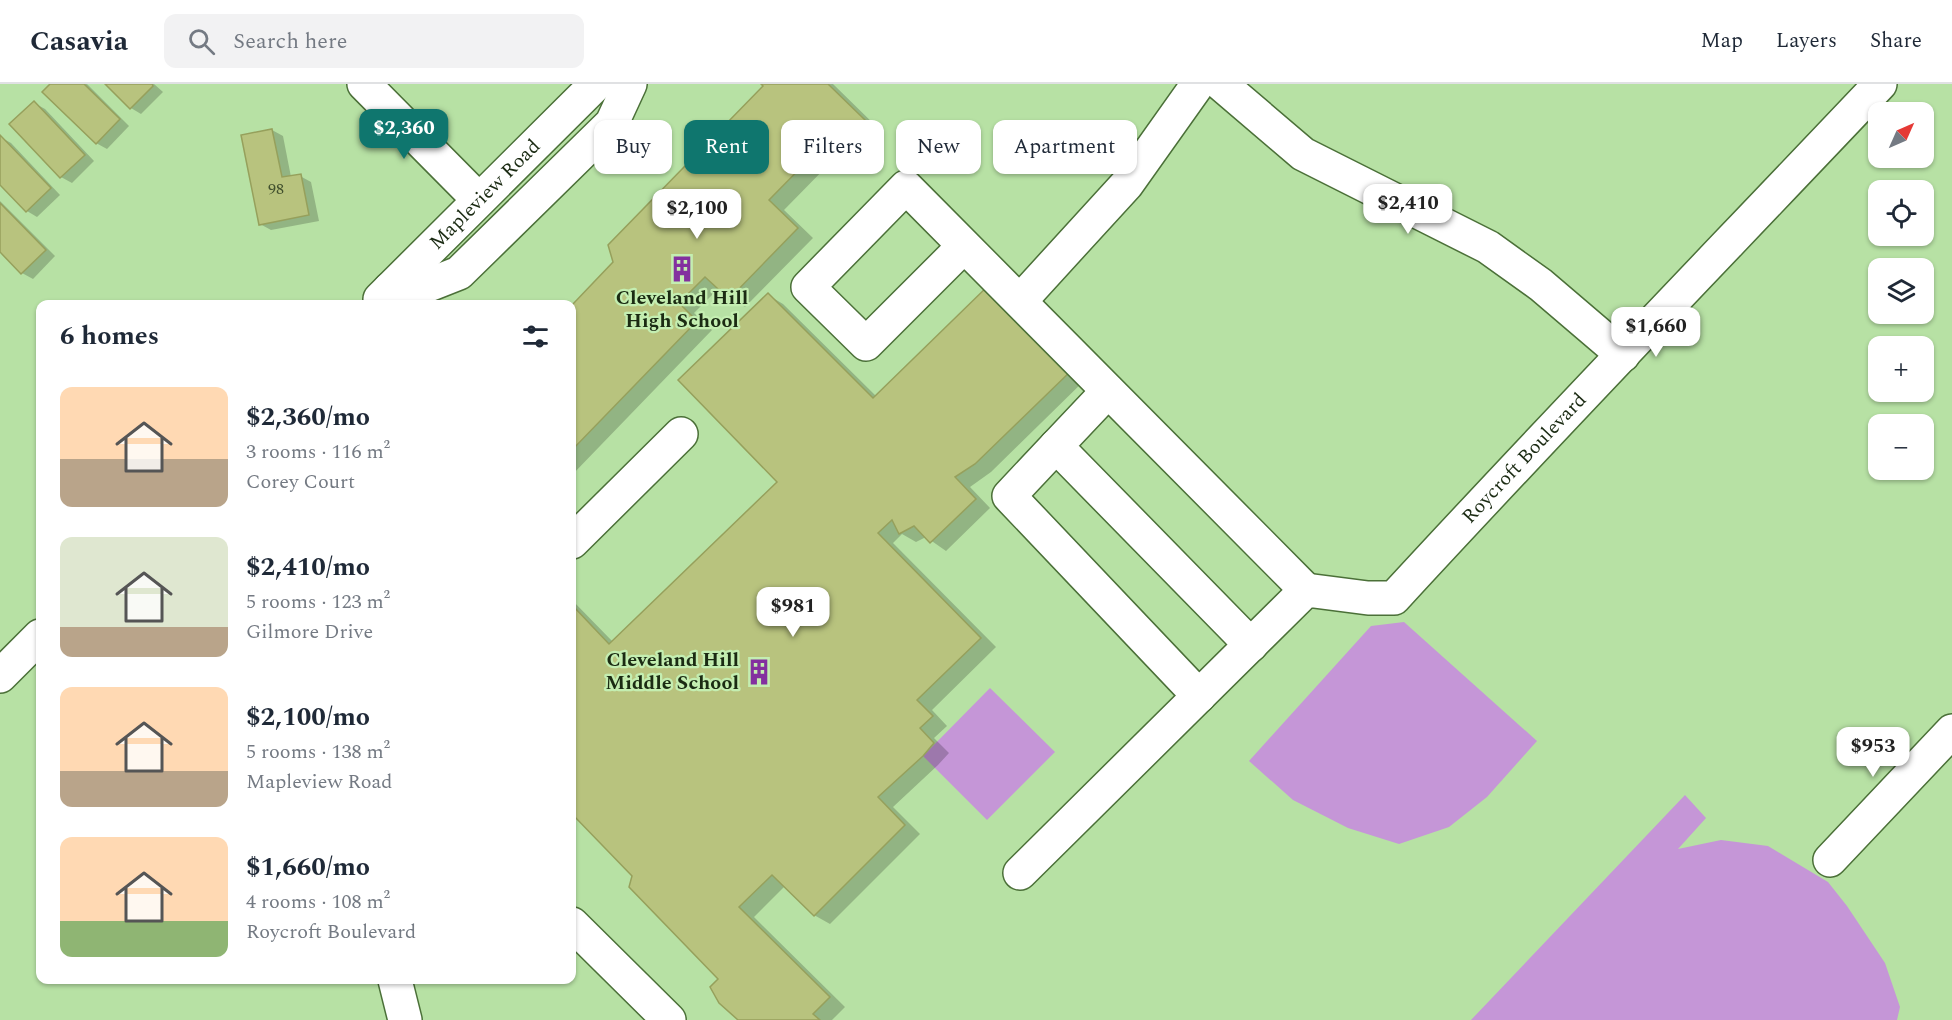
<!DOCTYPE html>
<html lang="en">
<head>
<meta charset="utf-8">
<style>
  :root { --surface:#fff; --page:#f2f2f3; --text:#1f2937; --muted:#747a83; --line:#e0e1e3; --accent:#0f766e }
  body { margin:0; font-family:Spectral,serif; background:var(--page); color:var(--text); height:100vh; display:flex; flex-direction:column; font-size:22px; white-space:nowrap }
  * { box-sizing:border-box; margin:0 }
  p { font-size:20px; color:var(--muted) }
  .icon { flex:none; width:33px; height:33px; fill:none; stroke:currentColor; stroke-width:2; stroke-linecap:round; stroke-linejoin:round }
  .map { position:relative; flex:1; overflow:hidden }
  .sheet { position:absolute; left:36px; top:216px; width:540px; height:684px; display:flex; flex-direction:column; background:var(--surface); border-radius:12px; box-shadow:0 2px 4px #0004 }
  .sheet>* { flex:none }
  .top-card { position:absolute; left:594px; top:36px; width:570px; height:54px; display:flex; gap:12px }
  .needle { width:39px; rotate:45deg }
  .buttons { position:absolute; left:1868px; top:18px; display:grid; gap:12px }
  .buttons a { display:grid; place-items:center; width:66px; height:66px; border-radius:12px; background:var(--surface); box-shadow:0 2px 4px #0004; font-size:30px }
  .price { position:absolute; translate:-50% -51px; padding:0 14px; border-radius:12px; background:#fff; color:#222; font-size:20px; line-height:39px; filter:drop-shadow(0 2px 3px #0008) }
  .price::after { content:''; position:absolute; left:50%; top:36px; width:18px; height:14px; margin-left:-9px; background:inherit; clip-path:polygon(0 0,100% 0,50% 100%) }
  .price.current { background:var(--accent); color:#fff }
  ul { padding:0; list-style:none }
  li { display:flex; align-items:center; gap:18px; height:150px; padding:0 24px }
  li span { display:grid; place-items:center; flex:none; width:168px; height:120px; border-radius:12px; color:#555 }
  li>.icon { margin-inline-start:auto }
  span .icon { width:72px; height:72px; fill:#fffc; stroke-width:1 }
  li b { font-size:26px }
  h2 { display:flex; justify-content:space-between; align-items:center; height:72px; padding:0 24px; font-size:26px }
  .chip { padding:0 21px; border-radius:12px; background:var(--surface); box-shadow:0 2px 4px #0004; font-size:21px; line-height:54px }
  .chip.current { background:var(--accent); color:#fff }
  header { display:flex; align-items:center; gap:36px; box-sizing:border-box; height:84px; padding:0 30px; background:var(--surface); border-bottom:2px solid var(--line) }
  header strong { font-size:28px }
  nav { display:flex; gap:33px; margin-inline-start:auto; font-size:21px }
  .search { width:420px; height:54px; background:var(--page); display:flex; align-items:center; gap:15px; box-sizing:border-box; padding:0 21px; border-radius:12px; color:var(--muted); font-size:22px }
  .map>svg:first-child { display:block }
  .green { fill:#c596d7 }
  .shadow { fill:#0003 }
  .building { fill:#b8c37e; stroke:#96a05c; stroke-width:1.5 }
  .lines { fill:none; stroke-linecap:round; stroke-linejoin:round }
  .minor-casing { stroke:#4b7038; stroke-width:36 }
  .minor { stroke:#fff; stroke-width:33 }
  .labels { text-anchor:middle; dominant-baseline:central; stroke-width:4.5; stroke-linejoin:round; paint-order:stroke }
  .number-label { font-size:16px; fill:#42512e }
  .street-label { font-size:20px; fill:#1b2b13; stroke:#c4eeb1 }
  .poi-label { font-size:20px; font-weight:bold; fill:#1b2b13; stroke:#c4eeb1 }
</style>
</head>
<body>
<header>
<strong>Casavia</strong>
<div class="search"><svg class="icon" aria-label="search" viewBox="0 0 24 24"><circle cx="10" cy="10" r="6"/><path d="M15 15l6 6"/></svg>Search here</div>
<nav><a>Map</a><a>Layers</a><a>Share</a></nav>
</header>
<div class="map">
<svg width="1952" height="936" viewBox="0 0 1952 936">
  <rect width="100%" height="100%" fill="#b7e1a4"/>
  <g class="green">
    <path d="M1404,538L1537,657L1487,713L1449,743L1399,760L1348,744L1293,716L1249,677L1371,542Z"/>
    <path d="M990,604L1055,668L987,736L923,672Z"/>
    <path d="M1685,711L1706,734L1678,765L1721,756L1768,762L1828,798L1847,822L1885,879L1900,923L1897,936H1471Z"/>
  </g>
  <g class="shadow">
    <path d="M52,0H87L129,42L107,65L96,59Z"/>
    <path d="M107,0H154L163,8L141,30L131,24Z"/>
    <path d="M763,0H833L880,46L846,80L835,74L784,126L813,154L745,223L729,214L719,204L694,229L712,246L572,391V223L614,178L765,2Z"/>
    <path d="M34,19L45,25L94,77L72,99L61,93L11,40Z"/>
    <path d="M272,46L283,52L291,93L300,92L311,98L319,137L271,146L260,140Z"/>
    <path d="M0,53L11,59L60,111L37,133L27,127L0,99Z"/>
    <path d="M0,117L55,172L33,195L22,189L0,166Z"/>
    <path d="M993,200L1089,292L991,388L970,403L990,424L946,467L926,453L916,458L902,450L893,459L996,563L932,626L947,642L934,654L949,669L938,681L893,723L920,750L830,840L814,831L785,802L754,833L845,923L832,936H740L720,895L634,792L572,728V516L613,558L779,398L768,211L783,220L877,313Z"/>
  </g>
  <g class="building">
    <path d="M50,0H84L120,35L96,60L42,8Z"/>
    <path d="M105,0H152L153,2L130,25Z"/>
    <path d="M761,0H828L865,36L830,72L821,63L769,116L798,144L729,215L705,193L679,219L697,237L572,366V221L613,178L608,161L763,2Z"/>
    <path d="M34,17L85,71L60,94L9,40Z"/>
    <path d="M272,45L282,93L301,90L309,131L259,141L241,51Z"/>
    <path d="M0,51L51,104L26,128L0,101Z"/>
    <path d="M0,119L46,166L21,190L0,168Z"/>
    <path d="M992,198L1075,283L975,380L955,393L976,415L930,459L914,442L899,450L892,436L878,449L981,554L917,616L933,632L920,644L934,659L923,672L878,713L905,741L814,832L772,791L739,823L830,913L813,930L820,936H738L719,919L710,903L718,895L629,803L632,792L572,730V521L609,560L777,398L678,296L768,209L873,314Z"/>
  </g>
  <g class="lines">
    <g class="minor-casing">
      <g id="minor">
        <path d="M364,0L479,116"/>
        <path d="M1221,0L1303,70L1488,163L1541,201L1623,271"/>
        <path d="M964,162L866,260L808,203L906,103L1306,506"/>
        <path d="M390,205L416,206L459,189L612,39L630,0"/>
        <path id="s1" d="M380,215L596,0"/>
        <path d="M1020,217L1127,100L1198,0"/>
        <path d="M1108,307L1056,362L1251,561"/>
        <path d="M1056,362L1009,412L1199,612"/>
        <path d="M572,458L681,350"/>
        <path d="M0,592L40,552"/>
        <path d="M1830,776L1952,647"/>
        <path id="s2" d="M1020,789L1306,506L1368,514H1394C1554,340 1718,171 1880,0"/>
        <path d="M572,840L669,936"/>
        <path d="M395,896L405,936"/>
      </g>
    </g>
    <use href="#minor" class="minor"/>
  </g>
  <defs>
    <g id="building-bare" transform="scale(2.07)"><path d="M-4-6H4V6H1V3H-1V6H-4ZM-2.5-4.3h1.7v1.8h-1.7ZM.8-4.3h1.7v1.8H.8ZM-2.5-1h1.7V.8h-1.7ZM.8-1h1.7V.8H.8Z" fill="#83309f" stroke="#c4eeb1" stroke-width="2.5" paint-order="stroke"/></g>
  </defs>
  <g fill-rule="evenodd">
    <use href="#building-bare" x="682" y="185"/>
    <use href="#building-bare" x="759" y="588"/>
  </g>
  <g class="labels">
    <g class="number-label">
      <text x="276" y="105">98</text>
    </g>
    <g class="street-label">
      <text stroke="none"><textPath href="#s1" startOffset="148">Mapleview Road</textPath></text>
      <text stroke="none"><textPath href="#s2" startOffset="682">Roycroft Boulevard</textPath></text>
    </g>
    <g class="poi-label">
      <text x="682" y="214">Cleveland Hill<tspan x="682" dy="23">High School</tspan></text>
      <text x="739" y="576" text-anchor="end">Cleveland Hill<tspan x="739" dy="23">Middle School</tspan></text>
    </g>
  </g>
</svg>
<div class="buttons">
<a><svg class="needle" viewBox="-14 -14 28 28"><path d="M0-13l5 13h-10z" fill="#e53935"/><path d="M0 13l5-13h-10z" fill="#747a83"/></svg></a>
<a><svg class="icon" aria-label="locate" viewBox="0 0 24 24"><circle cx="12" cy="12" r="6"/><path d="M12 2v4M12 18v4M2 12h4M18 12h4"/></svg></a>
<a><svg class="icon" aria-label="layers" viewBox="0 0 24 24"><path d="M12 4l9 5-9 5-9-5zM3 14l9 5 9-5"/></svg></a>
<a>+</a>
<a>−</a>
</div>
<b class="price current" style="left:404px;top:76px">$2,360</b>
<b class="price" style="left:1408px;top:151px">$2,410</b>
<b class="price" style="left:697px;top:156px">$2,100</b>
<b class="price" style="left:1656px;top:274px">$1,660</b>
<b class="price" style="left:793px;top:554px">$981</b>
<b class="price" style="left:1873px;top:694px">$953</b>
<div class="top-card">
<a class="chip">Buy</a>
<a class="chip current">Rent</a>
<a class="chip">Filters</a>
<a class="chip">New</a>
<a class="chip">Apartment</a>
</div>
<section class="sheet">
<h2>6 homes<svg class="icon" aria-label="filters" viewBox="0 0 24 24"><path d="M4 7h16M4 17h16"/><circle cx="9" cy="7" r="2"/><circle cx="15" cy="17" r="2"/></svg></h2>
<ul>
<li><span style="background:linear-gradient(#ffd9b3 60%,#b9a48a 0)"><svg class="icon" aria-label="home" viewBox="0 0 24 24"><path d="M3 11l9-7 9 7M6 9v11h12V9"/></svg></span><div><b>$2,360/mo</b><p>3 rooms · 116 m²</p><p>Corey Court</p></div></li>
<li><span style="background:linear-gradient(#dfe7d0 75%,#b9a48a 0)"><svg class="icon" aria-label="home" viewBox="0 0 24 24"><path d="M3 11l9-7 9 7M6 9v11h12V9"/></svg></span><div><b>$2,410/mo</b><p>5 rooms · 123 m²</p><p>Gilmore Drive</p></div></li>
<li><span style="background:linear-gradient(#ffd9b3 70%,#b9a48a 0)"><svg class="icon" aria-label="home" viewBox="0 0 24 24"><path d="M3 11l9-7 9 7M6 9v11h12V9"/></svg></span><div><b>$2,100/mo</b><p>5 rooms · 138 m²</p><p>Mapleview Road</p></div></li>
<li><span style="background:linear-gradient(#ffd9b3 70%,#8fb573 0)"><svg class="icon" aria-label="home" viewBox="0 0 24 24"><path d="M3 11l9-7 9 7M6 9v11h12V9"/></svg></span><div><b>$1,660/mo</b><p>4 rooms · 108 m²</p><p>Roycroft Boulevard</p></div></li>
</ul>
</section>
</div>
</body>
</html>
